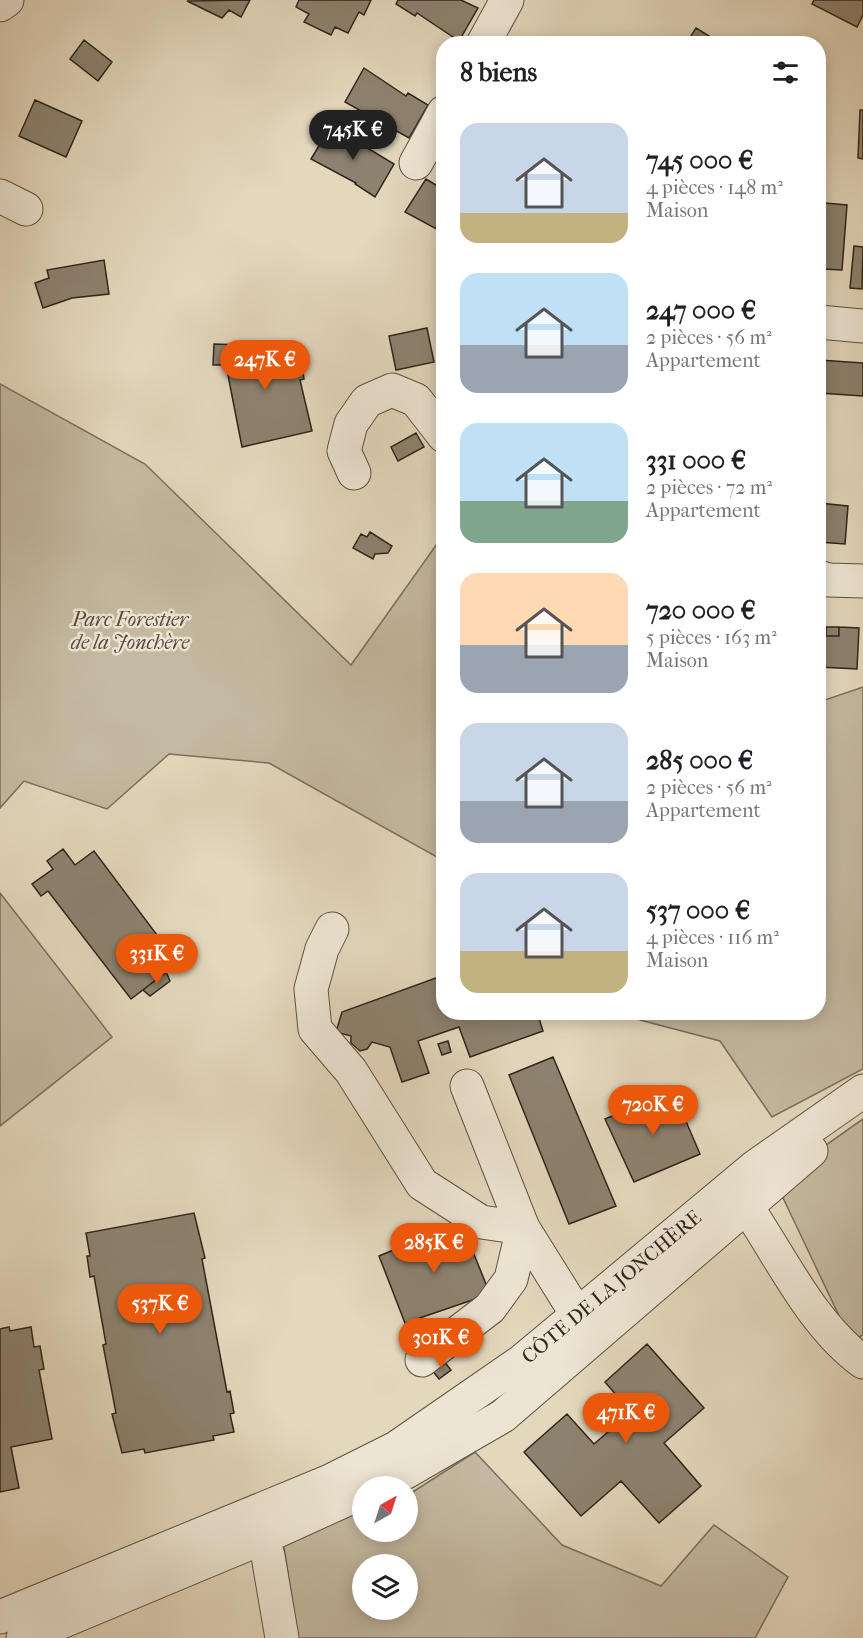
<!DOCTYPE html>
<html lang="fr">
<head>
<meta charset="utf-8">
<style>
	:root { --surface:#fff; --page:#f2f2f2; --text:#202124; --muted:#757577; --accent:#ea580c }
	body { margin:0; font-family:"IM FELL French Canon",serif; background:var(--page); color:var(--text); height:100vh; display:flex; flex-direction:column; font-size:22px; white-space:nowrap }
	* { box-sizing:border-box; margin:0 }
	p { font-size:20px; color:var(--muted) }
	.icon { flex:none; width:33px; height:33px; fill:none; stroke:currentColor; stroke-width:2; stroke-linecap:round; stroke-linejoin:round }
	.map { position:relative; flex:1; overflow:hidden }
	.side { position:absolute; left:436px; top:36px; width:390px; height:984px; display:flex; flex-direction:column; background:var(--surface); border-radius:24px; box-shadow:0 3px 15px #0003 }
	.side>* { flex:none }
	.needle { width:39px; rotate:39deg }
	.buttons { position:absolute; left:352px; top:1476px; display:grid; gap:12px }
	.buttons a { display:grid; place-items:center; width:66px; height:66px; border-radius:50%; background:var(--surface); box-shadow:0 3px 15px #0003; font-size:30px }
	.price { position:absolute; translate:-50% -51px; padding:0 14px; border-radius:21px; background:var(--accent); color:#fff; font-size:20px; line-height:39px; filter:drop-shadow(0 2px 3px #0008) }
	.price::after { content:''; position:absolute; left:50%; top:36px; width:18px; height:14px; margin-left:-9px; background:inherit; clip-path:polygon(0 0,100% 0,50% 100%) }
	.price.on { background:#222; color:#fff }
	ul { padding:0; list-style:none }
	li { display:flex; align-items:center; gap:18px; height:150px; padding:0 24px }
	li span { display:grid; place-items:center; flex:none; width:168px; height:120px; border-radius:18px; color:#555 }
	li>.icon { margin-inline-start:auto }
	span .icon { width:72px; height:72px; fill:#fffc; stroke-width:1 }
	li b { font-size:26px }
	h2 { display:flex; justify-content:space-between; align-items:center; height:72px; padding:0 24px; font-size:26px }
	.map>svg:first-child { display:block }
	.green { fill:#c4b9a1; stroke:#7a6f5e; stroke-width:1.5; fill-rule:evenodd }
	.building { fill:#8d826f; stroke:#2f251c; stroke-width:1.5 }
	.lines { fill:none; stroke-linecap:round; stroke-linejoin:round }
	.minor-casing { stroke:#5c5244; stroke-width:35 }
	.minor { stroke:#ede5d3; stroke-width:33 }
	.labels { text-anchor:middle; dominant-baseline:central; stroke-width:5; stroke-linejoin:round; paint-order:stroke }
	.park-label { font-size:20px; font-style:italic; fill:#544a3d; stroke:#ede5d3 }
	.street-label { font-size:20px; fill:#2f251c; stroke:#ede5d3 }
</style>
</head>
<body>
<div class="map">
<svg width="863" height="1638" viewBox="0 0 863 1638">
	<rect width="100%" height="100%" fill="#e3d7bc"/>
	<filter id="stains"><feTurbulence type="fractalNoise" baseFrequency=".00333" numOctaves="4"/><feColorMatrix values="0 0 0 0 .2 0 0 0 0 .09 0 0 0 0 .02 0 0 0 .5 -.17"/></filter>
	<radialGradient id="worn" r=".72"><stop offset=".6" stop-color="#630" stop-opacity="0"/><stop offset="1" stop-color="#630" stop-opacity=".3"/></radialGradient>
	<path class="green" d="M0,384l145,80 206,201 93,-131v327l-175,-98 -100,-9 -62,55 -83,-28 -24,27z
		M863,687v382l-91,48 -52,-76 -80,-21 -8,-7 187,-1v-310z
		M0,893l112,144 -112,89z
		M863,1119v216l-12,6 -76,-160z
		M475,1452l87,93 99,41 53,-61 74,52 -33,61h-457l-16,-104 81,-24v22h45v-37zM363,1564h45v46h-45z"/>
	<path class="building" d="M250,0l-9,17 -12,-7 -7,8 -35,-17z
		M299,0h72l-7,15 -5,-3 -11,21 -13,-6 -4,8 -27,-13 5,-8 -13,-7z
		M398,0h63l17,8 -19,33 -42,-28 -2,3 -19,-12z
		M814,0h49v15l-6,12 -45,-23z
		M696,28l21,13 -2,3 -28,-2z
		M84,40l28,22 -14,19 -28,-22z
		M364,68l42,28 2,-3 20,12 -19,33 -64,-36z
		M35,100l47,21 -16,36 -47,-21z
		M860,110h3v49l-5,-1z
		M331,126l63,38 -19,33 -20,-13 1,-1 -45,-24z
		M426,179l18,11v43l-39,-21z
		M825,203l22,2 -5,65 -19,-1 1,-9 -5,-1v-27h3z
		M854,246l9,1 -1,42 -12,-1z
		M104,260l5,34 -37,4 -29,10 -8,-25 14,-5 -2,-8z
		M427,328l7,34 -38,8 -7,-34z
		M214,344l85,3 5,32 -4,1 12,51 -70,16 -16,-82h-13z
		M819,360l44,3v33l-44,-3z
		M416,433l8,14 -26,14 -7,-14z
		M819,503l29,3 -3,38 -26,-2z
		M370,532l22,14 -4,7 -13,1 -2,5 -20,-11 8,-14 6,3z
		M826,627h13v9h-13z
		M839,627l20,1 -2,41 -38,-2v-35l7,1v3h13z
		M63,849l12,16 19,-14 84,112 -47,36 -83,-108 -7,5 -9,-12 21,-15 -6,-8z
		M166,972l4,9 -20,15 -7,-6z
		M444,975v37h93l6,19 -73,26 -11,-30 -41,14 11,32 -27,9 -12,-35 -18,-5 -5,7 -7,2 -9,-8v-7l-15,-4 6,-20z
		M448,1041l3,11 -9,3 -4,-11z
		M553,1057l63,149 -47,18 -60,-149z
		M673,1091l27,63 -66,28 -29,-63z
		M194,1213l11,45 -3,1 25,133 3,-1 4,22 -4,1 4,18 -21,4 1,4 -69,13 -1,-4 -22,4 -10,-39 4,-1 -13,-68 3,-1 -12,-68 -4,1 -3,-21h3l-4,-23z
		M461,1222l29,72 -85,29 -26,-67z
		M9,1327l1,4 21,-4 3,20 6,-1 4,23 -5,1 13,69 -41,8 8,41 -19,4v-163z
		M647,1344l57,64 -40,35 37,43 -42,37 -38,-42 -40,35 -57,-64 43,-38 27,30 37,-32 -26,-30z
		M443,1360l8,10 -12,9 -8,-10z"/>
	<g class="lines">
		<defs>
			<g id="minor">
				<path d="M0,5l7,-5"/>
				<path d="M483,44l24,-44"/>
				<path d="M416,163l28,-51"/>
				<path d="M0,196l26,13"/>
				<path d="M819,322l44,4"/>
				<path d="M354,473l-10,-22 7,-27 16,-23 25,-11 24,10 28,36"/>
				<path d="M819,577l10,3 34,1"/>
				<path d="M332,929l-10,20 -11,40 4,40 36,42 71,113 59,38 42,6 -12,51 -21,29 -68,52"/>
				<path d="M467,1086l56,142 65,104"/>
				<path d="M734,1188c41,56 73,133 129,174"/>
				<path d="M375,1486l31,-14 97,-56 308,-265"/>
				<path d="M255,1517l13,39 14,82"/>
				<path id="s1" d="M0,1617l330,-136 66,-33 126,-87 234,-195 107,-75"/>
				<path d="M23,1638l239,-100 101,-46"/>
			</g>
		</defs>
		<use href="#minor" class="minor-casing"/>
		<use href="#minor" class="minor"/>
	</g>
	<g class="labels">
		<g class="park-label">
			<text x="130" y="619">Parc Forestier<tspan x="130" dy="23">de la Jonchère</tspan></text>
		</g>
		<g class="street-label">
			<text stroke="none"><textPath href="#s1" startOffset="700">CÔTE DE LA JONCHÈRE</textPath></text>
		</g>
	</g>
	<rect width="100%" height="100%" filter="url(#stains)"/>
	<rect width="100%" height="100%" fill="url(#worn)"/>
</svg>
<div class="buttons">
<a><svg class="needle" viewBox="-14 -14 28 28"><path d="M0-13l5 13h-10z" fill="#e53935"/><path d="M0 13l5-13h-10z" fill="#757577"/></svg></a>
<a><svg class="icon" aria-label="layers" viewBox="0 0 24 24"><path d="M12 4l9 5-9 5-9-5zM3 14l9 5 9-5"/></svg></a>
</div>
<b class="price on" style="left:353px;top:161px">745K €</b>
<b class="price" style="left:265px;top:391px">247K €</b>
<b class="price" style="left:157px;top:985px">331K €</b>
<b class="price" style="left:653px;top:1136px">720K €</b>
<b class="price" style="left:434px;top:1274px">285K €</b>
<b class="price" style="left:160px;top:1335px">537K €</b>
<b class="price" style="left:441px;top:1369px">301K €</b>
<b class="price" style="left:626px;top:1444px">471K €</b>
<section class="side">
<h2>8 biens<svg class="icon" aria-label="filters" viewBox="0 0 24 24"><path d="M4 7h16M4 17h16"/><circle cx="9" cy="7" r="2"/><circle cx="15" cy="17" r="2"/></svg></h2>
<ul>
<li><span style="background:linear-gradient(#c9d6e8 75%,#c2b280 0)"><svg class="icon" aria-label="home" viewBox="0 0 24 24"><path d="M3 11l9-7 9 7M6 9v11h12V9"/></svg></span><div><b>745 000 €</b><p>4 pièces · 148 m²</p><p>Maison</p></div></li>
<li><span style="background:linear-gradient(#bfe0f5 60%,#9aa5b1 0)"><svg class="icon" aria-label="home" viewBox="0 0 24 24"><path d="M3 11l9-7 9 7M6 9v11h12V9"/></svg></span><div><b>247 000 €</b><p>2 pièces · 56 m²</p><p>Appartement</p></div></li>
<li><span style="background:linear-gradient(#bfe0f5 65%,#7fa58c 0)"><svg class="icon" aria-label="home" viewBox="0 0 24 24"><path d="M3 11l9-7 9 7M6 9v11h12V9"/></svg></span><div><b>331 000 €</b><p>2 pièces · 72 m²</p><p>Appartement</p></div></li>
<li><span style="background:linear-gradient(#ffd9b3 60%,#9aa5b1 0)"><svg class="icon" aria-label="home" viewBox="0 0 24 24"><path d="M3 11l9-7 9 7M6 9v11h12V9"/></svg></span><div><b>720 000 €</b><p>5 pièces · 163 m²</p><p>Maison</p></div></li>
<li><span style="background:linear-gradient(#c9d6e8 65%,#9aa5b1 0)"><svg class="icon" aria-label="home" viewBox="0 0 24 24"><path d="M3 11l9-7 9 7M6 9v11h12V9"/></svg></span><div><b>285 000 €</b><p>2 pièces · 56 m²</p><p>Appartement</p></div></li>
<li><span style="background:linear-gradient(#c9d6e8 65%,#c2b280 0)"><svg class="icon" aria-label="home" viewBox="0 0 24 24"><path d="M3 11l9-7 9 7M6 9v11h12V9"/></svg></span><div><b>537 000 €</b><p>4 pièces · 116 m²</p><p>Maison</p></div></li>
</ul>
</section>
</div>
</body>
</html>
